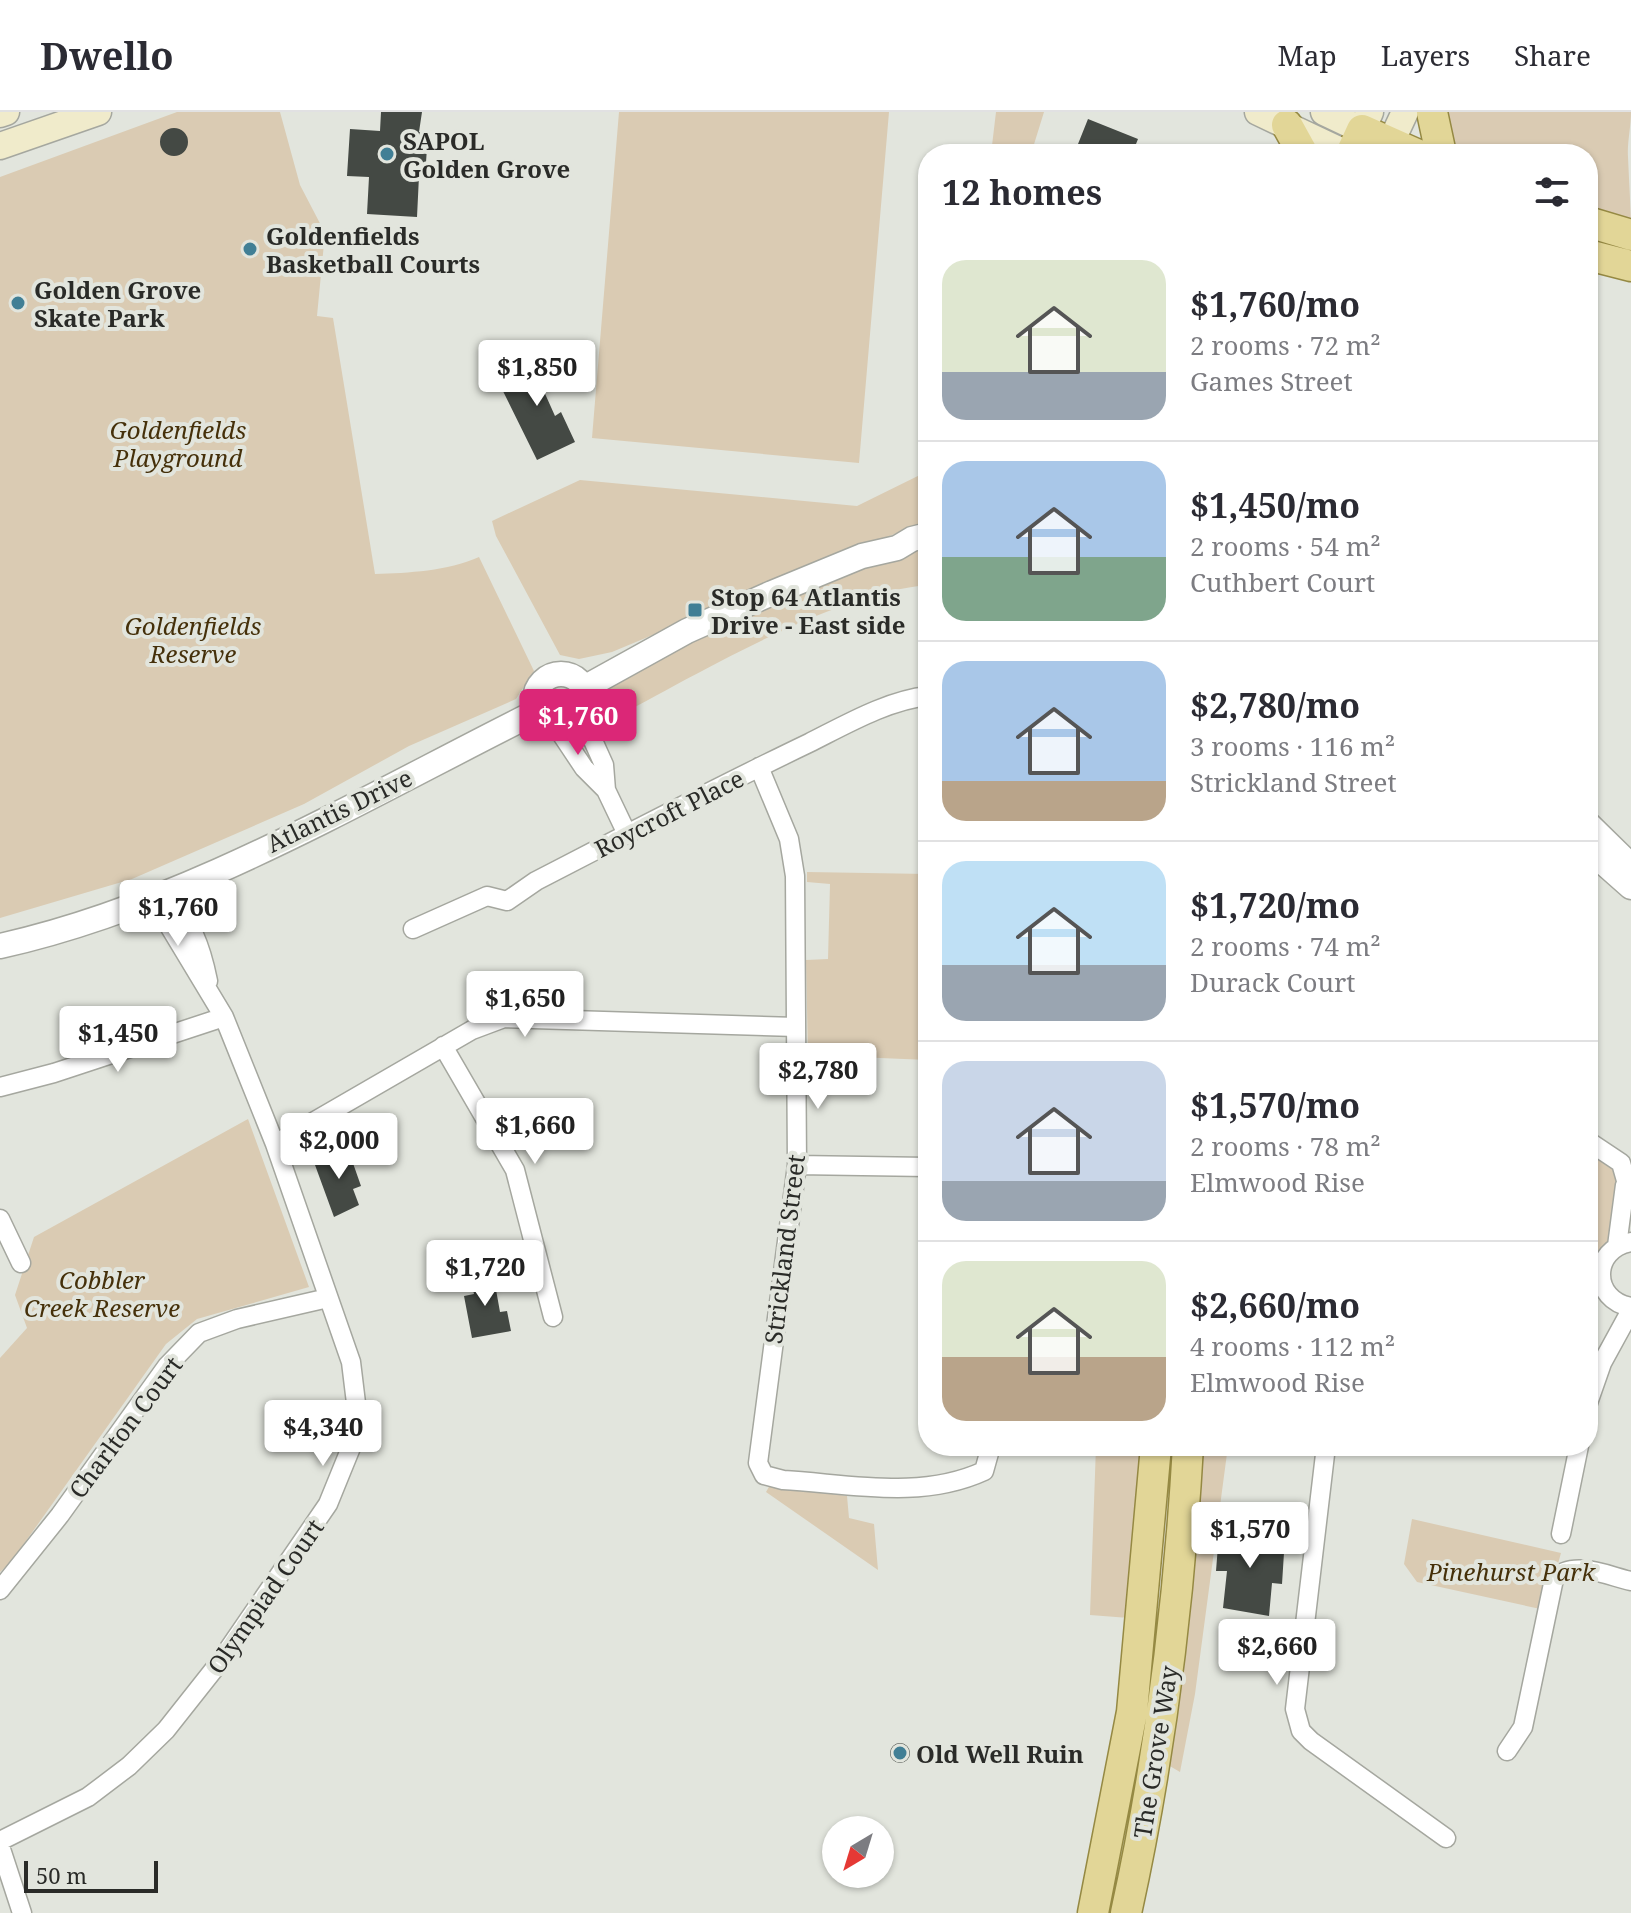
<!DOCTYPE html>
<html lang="en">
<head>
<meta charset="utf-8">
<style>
	:root { --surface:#fff; --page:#f7f7f7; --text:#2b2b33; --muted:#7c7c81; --line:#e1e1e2; --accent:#db2777 }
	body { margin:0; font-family:"Noto Serif",serif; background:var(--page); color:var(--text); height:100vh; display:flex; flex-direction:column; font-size:30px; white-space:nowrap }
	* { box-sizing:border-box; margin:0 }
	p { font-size:26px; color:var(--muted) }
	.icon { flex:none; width:44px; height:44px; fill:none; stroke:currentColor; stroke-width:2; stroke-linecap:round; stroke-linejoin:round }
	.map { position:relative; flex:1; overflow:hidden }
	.panel { position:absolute; left:918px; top:32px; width:680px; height:1312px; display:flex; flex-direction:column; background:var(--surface); border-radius:32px; box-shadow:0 2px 6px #0004 }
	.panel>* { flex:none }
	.needle { width:52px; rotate:218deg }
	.controls { position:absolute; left:822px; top:1704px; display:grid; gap:16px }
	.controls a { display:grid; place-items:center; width:72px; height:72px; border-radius:50%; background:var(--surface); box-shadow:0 2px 6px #0004; font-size:40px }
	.scale { position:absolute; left:24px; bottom:20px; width:134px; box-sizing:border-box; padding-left:8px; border:4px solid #2a2b28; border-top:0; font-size:22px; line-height:28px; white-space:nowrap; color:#2a2b28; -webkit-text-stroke:6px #e2e5dd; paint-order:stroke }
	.price { position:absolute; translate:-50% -68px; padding:0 18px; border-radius:8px; background:#fff; color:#222; font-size:26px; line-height:52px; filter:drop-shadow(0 2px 4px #0008) }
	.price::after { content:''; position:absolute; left:50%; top:48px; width:24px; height:18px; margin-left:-12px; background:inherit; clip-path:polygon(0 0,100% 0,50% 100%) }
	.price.current { background:var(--accent); color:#fff }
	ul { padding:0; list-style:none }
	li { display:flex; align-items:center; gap:24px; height:200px; padding:0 24px }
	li+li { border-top:2px solid var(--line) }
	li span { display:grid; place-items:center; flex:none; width:224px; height:160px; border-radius:24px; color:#555 }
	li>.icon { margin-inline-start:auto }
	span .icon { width:96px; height:96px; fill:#fffc; stroke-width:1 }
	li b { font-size:34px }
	h2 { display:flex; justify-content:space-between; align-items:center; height:96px; padding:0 24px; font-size:34px }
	header { display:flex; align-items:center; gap:48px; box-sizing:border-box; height:112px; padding:0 40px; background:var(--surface); border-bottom:2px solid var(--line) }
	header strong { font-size:38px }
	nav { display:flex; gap:44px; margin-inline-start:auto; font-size:28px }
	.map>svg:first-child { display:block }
	.green { fill:#dacbb3 }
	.building { fill:#444944 }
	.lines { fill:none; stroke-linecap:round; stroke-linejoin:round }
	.minor-casing { stroke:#a5a79f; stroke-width:21 }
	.tertiary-casing { stroke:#a5a79f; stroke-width:27 }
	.secondary-casing { stroke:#a5a79f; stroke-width:29 }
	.primary-casing { stroke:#958943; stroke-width:33 }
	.minor { stroke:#fff; stroke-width:18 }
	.tertiary { stroke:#fff; stroke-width:24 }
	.secondary { stroke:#f0ebcb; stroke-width:26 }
	.primary { stroke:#e2d697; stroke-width:30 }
	.poi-dot { fill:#417f95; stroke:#e2e5dd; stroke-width:3 }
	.labels { text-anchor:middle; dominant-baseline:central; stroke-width:8; stroke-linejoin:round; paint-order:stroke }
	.poi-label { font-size:24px; font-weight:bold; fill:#2a2b28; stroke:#e2e5dd; text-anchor:start }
	.park-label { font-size:24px; font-style:italic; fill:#45300a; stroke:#e2e5dd }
	.street-label { font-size:24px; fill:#2a2b28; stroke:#e2e5dd }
</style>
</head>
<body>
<header>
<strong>Dwello</strong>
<nav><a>Map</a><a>Layers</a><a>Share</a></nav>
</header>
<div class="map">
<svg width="1631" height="1801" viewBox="0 0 1631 1801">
	<rect width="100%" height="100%" fill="#e2e5dd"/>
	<path class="green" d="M177,0h103l20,73 25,48 -8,83 16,2 42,256c34,-1 72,-3 104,-17l55,114 -18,28 -107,47 -105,58 -172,75 -132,39v-741z
		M619,0h270l-30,351 -267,-25z
		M996,0h48l-13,42h-40z
		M1433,0h198c0,15 -4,31 -3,45 1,26 3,51 3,78l-43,-13v-68h-147z
		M928,359v49l-316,132 -33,7 -19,-4 -64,-119 -4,-15 88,-41 277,26z
		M928,430v43c-100,9 -238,94 -329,141l-3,-18 -12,-20 103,-57z
		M807,760l121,2v186l-120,-5 -2,-95 22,-1 2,-75 -23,-2z
		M248,1007l61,168 -112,32 -31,25 -155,218 -11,10v-214l27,-30 -12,-33 19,-58z
		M1588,1037c11,6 27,19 30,32 6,28 -12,79 -18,108l-12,-5z
		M1096,1334h57l-11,173 -52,-4z
		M1188,1334h40l-33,248 -15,78 -24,-14z
		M770,1373l77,11 2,22 25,6 4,46 -112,-78z
		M1412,1407l149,34 -16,57 -128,-28 -13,-18z"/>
	<path class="building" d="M381,0h41l-3,20 9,1 -3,44 -6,-1 -2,41 -50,-3 2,-37 -22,-1 3,-47 30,2z
		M1088,7l50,20 -6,15h-58z
		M160 30a14 14 0 1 1 28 0a14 14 0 1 1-28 0Z
		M568,249l5,14 -31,12 13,29 6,-4 14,30 -38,18 -41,-83 35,-12 5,10z
		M348,1037l13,37 -8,3 6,16 -25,12 -19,-52 3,-1 -2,-7z
		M493,1161l7,39 7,-1 4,20 -39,7 -8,-42 10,-2 -4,-17z
		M1219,1421l66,4 -3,47 -10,-1 -3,33 -46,-8 4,-37h-11z
		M890 1641a10 10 0 1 1 20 0a10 10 0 1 1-20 0Z"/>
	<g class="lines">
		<defs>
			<path id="minor" d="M582,604l22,49 2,25
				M556,614l28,42 22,22 21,44
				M759,655l30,72 6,37 2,289 -39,298 6,12 19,5c68,4 138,20 201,-9l7,-25
				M166,781c25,27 35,53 42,88
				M413,817l74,-33 20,5 29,-20c91,-47 181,-94 273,-138 36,-18 79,-43 119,-47
				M443,934l72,124 38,147
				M0,975l54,-14 170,-56
				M1588,1029l33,22 10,35
				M275,1032l197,-114 32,-12 292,9
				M797,1053l131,2
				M0,1107l21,44
				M1631,1130c-40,7 -40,58 0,65
				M1617,1134l8,-61
				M1588,1291l14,-40 29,-53
				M1326,1334l-31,263 6,22 10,10 135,97
				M1561,1422l18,-88
				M0,1478l60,-75 107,-149 32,-33 38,-14 91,-21
				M1507,1639l16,-24 31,-148c19,-20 54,-3 77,2
				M0,1729l88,-44 41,-31 37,-36 53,-67 109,-159 24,-59 4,-42 -5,-41 -76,-218 -51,-127 -56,-93 -2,-31
				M0,1734l22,67"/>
			<path id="tertiary" d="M535 588a26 26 0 1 1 52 0a26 26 0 1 1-52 0Z
				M584,576l103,-57 85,-38 90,-37 35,-8 15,-9 16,-4
				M1588,712l43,42
				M1588,737l43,38
				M0,834c186,-41 369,-151 538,-235"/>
			<path id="secondary" d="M1258,0l89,42
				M1324,0l38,18 8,-18
				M0,2l6,-2
				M1391,30l14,-30
				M0,34l98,-34"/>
			<path id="primary" d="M1432,0l9,42
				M1287,13l16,29
				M1351,42l11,-24 54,24
				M1588,110l43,13
				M1588,143l43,11
				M1093,1801l39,-201 24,-266
				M1126,1801c34,-154 53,-309 62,-467"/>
		</defs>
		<use href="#minor" class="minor-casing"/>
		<use href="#tertiary" class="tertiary-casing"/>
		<use href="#secondary" class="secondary-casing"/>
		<use href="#primary" class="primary-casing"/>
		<use href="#minor" class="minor"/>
		<use href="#tertiary" class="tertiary"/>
		<use href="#secondary" class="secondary"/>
		<use href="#primary" class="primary"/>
	</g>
	<g class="poi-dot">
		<circle cx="387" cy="42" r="8"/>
		<circle cx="250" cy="137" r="8"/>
		<circle cx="18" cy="191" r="8"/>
		<rect x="687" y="490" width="16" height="16" rx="4"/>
		<circle cx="900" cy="1641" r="8"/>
	</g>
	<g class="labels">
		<g class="poi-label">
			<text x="403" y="28">SAPOL<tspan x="403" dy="28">Golden Grove</tspan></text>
			<text x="266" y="123">Goldenfields<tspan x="266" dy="28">Basketball Courts</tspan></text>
			<text x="34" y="177">Golden Grove<tspan x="34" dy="28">Skate Park</tspan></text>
			<text x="711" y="484">Stop 64 Atlantis<tspan x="711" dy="28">Drive - East side</tspan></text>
			<text x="916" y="1641">Old Well Ruin</text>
		</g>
		<g class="park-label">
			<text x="178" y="317">Goldenfields<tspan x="178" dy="28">Playground</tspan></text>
			<text x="193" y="513">Goldenfields<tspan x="193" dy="28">Reserve</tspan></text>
			<text x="102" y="1167">Cobbler<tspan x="102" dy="28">Creek Reserve</tspan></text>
			<text x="1511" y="1459">Pinehurst Park</text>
		</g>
		<g class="street-label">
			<text transform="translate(339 698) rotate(-26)">Atlantis Drive</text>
			<text transform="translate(669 701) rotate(-27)">Roycroft Place</text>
			<text transform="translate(784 1137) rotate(-83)">Strickland Street</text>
			<text transform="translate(125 1315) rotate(-53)">Charlton Court</text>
			<text transform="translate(265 1484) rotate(-55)">Olympiad Court</text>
			<text transform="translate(1155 1640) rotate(-81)">The Grove Way</text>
		</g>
	</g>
</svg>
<div class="controls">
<a><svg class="needle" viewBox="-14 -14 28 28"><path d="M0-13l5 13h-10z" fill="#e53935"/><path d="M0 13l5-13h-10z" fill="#7c7c81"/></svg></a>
</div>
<div class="scale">50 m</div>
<b class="price" style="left:537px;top:296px">$1,850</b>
<b class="price current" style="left:578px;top:645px">$1,760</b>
<b class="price" style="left:178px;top:836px">$1,760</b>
<b class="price" style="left:525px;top:927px">$1,650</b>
<b class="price" style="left:118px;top:962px">$1,450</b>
<b class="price" style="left:818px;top:999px">$2,780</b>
<b class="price" style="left:535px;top:1054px">$1,660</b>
<b class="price" style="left:339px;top:1069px">$2,000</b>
<b class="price" style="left:485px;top:1196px">$1,720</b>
<b class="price" style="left:323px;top:1356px">$4,340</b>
<b class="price" style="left:1250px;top:1458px">$1,570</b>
<b class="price" style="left:1277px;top:1575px">$2,660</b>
<section class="panel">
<h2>12 homes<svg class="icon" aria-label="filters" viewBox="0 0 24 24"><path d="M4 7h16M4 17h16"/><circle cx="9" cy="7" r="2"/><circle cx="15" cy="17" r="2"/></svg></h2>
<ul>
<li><span style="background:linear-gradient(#dfe7d0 70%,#9aa5b1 0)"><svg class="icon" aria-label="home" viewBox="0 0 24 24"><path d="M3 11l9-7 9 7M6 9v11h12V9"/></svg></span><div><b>$1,760/mo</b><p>2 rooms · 72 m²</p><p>Games Street</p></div></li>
<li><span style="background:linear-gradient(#a9c7e8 60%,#7fa58c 0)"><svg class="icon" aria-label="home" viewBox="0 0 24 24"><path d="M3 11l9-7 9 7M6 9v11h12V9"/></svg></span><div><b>$1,450/mo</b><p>2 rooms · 54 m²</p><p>Cuthbert Court</p></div></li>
<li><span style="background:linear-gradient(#a9c7e8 75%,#b9a48a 0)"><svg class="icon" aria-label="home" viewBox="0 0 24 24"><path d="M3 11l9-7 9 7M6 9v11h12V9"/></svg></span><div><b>$2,780/mo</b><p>3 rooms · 116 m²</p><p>Strickland Street</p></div></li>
<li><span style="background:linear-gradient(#bfe0f5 65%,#9aa5b1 0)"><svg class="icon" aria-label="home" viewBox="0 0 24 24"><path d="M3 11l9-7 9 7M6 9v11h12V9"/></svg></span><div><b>$1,720/mo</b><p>2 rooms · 74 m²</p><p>Durack Court</p></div></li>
<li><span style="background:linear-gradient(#c9d6e8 75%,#9aa5b1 0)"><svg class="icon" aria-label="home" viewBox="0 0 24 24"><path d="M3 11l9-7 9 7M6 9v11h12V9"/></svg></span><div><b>$1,570/mo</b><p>2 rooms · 78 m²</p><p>Elmwood Rise</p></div></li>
<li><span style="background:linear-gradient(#dfe7d0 60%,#b9a48a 0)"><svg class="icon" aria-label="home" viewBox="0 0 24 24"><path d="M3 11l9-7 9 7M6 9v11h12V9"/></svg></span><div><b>$2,660/mo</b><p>4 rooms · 112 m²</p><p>Elmwood Rise</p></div></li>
</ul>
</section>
</div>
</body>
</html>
